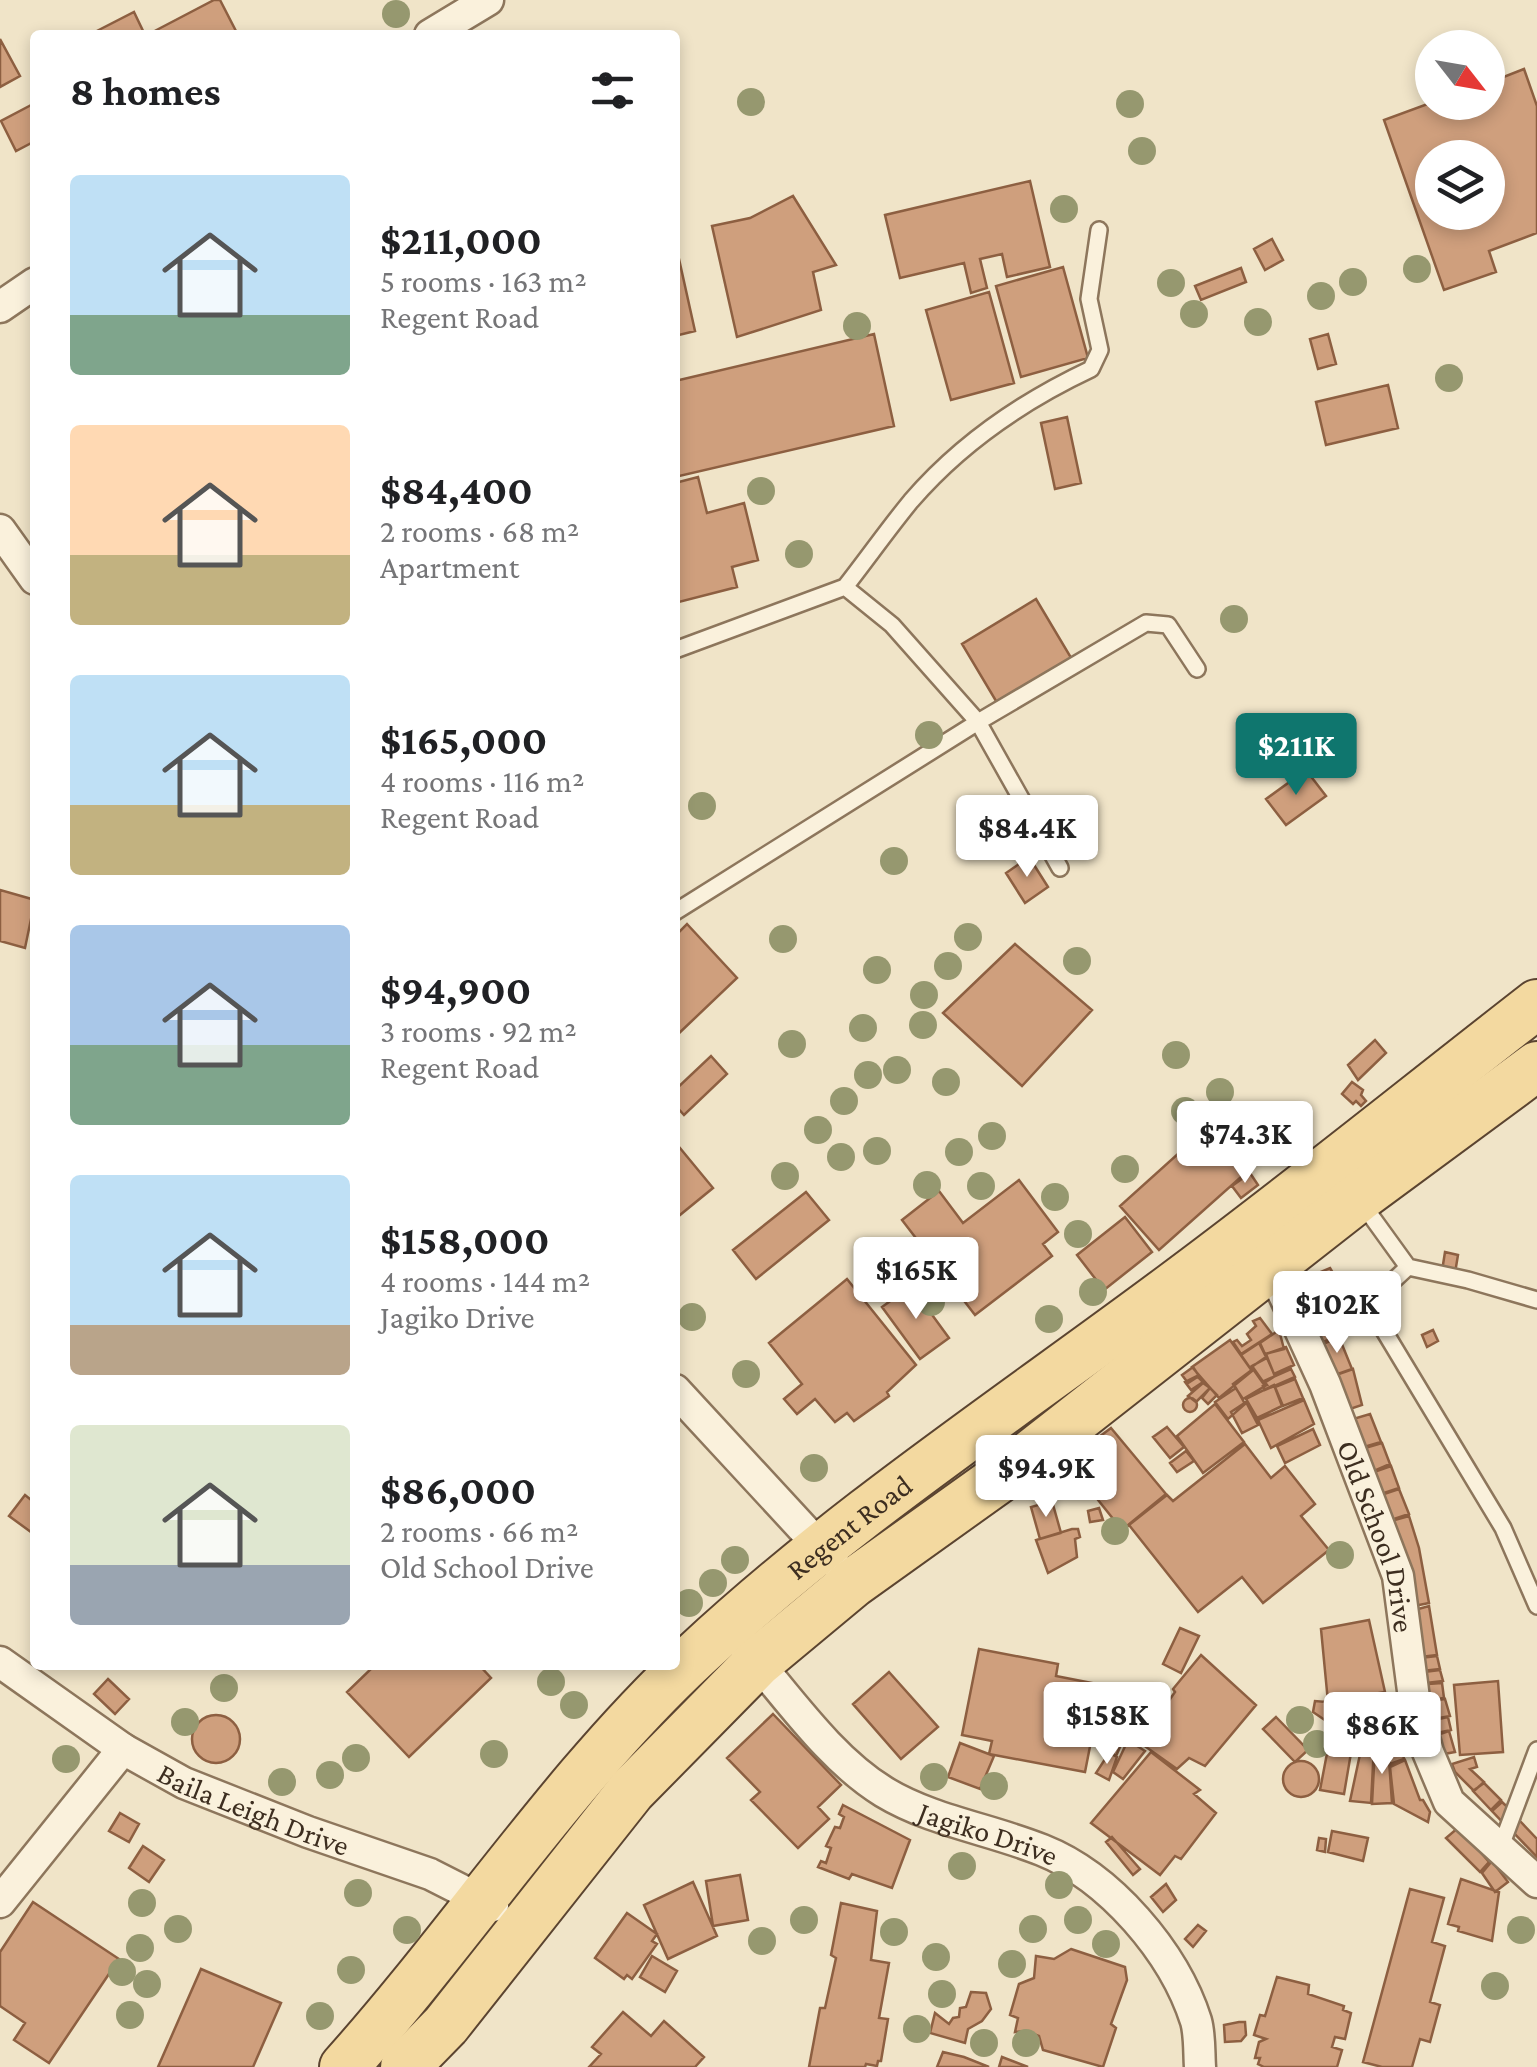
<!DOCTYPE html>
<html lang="en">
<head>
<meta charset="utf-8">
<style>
	:root { --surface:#fff; --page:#f6f6f6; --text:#202124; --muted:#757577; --accent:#0f766e }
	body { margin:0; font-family:"Crimson Pro",serif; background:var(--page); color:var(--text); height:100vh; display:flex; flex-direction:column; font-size:38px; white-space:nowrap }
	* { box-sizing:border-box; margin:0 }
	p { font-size:32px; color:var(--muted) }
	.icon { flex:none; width:55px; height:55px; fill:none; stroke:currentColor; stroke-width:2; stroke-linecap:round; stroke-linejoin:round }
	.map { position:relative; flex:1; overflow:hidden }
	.side { position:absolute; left:30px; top:30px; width:650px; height:1640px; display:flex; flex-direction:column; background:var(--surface); border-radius:10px; box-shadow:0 5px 15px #0003 }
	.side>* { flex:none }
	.needle { width:65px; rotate:121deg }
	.fabs { position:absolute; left:1415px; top:30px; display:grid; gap:20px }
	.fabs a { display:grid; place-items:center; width:90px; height:90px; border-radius:50%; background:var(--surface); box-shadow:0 5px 15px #0003; font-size:50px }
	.price { position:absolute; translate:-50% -85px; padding:0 22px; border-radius:10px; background:#fff; color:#222; font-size:32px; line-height:65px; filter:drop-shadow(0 2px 5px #0008) }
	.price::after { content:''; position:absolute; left:50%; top:60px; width:30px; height:22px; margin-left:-15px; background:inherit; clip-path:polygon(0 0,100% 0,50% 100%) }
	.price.active { background:var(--accent); color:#fff }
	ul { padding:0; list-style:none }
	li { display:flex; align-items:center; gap:30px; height:250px; padding:0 40px }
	li span { display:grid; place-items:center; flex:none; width:280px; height:200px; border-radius:10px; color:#555 }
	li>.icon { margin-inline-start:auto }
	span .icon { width:120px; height:120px; fill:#fffc; stroke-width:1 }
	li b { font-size:42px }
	h2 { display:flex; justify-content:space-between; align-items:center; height:120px; padding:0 40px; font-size:42px }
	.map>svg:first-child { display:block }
	.building { fill:#cf9f7d; stroke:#8d5f41; stroke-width:2.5; fill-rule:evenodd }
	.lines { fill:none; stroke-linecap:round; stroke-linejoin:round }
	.lane-casing { stroke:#8d765c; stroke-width:20 }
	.street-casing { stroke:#8d765c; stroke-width:35 }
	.primary-casing { stroke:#5b4430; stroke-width:52 }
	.lane { stroke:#faf1dc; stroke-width:15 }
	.street { stroke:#faf1dc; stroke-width:30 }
	.primary { stroke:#f3d9a0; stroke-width:48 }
	.tree { fill:#96986f }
	.labels { text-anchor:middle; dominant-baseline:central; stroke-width:9; stroke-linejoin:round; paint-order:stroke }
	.street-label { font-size:30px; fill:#3d2e20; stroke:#f7eed8 }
</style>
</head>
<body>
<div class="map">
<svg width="1537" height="2067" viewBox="0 0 1537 2067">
	<rect width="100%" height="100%" fill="#f0e4c8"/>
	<path class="building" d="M214,0h6l18,35h-91z
		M134,12l11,23h-56z
		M0,39l20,37 -20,11z
		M1524,69l13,37v127l-48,18 7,21 -52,18 -60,-170 49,-18h55v-19zM1432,158h56v54h-56z
		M35,103v38l-19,10 -15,-30z
		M1030,181l20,86 -43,10 -5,-23 -22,5 7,29 -16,5 -7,-30 -64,15 -15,-63z
		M793,196l43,69 -23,7 8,38 -84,27 -25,-111 38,-8z
		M1272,239l11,21 -18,10 -11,-21z
		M679,259l16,72 -20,5v-76z
		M1063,267l25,91 -67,19 -25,-91z
		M1241,268l5,14 -45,18 -6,-14z
		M989,292l25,91 -63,17 -25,-90z
		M874,334l20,92 -219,51v-96z
		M1328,334l8,30 -18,5 -8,-30z
		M1388,385l10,43 -72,17 -10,-43z
		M1067,417l14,66 -26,6 -14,-66z
		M698,477l9,36 37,-10 14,57 -26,7 5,20 -62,16v-82l3,-1 -3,-37z
		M1036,599l37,62 -74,45 -37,-62z
		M1306,770l20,26 -40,29 -20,-26z
		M1029,857l19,30 -23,16 -19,-30z
		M0,890l35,10 -10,48 -25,-7z
		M687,924l50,54 -62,59v-101z
		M1015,944l77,66 -70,76 -79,-73z
		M1375,1040l11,13 -28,27 -10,-15z
		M711,1056l16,18 -43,41 -9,-10v-15z
		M1352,1082l11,8 -2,5 5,6 -5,5 -5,-5 -3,3 -11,-10z
		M1220,1116l39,45 -100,89 -39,-44z
		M675,1142l38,46 -38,31z
		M1250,1173l8,12 -17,13 -9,-12z
		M1019,1180l39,52 -15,12 9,12 -77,59 -73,-95 37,-29 24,32z
		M806,1192l23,28 -73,59 -23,-29z
		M1125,1217l27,35 -48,38 -27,-35z
		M1445,1252l13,3 -3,18 -13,-2z
		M1330,1268l6,10 -15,8 -5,-12z
		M847,1279l69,86 -29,27 2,4 -35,25 -7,-8 -12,9 -20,-23 -18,15 -13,-15 18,-15 -33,-41z
		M1318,1284l11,31 -15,5 -11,-28z
		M911,1286l38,52 -29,21 -38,-52z
		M1331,1315l8,21 -19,7 -7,-22z
		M1260,1318l12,16 -31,20 -8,-12 4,-2 5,6 9,-6 -4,-6 9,-8 -3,-5z
		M1279,1330l5,19 -19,5 -5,-11z
		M1433,1330l5,11 -11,6 -5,-12z
		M1339,1337l13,32 -17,6 -12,-31z
		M1230,1340l22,31 -33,27 -27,-31z
		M1259,1343l7,14 -16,11 -9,-13z
		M1286,1347l8,18 -20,9 -8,-20z
		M1267,1358l8,18 -11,7 -12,-17z
		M1193,1367l6,9 -11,7 -6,-8z
		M1253,1369l12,17 -22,13 -10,-15z
		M1291,1369l4,8 -30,13 -2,-4 4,-1 -3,-4z
		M1353,1369l9,36 -12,4 -14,-34z
		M1197,1376l6,6 -12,8 -6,-8z
		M1295,1379l8,19 -20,8 -8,-19z
		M1203,1383l7,5 -14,14 -8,-6z
		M1274,1385l8,21 -25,12 -11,-19z
		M1210,1388l7,7 -9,9 -6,-6z
		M1236,1388l9,16 -17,15 -13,-17z
		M1183 1405a7 7 0 1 1 14 0a7 7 0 1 1-14 0Z
		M1304,1400l10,24 -43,24 -13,-28z
		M1246,1402l12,23 -16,8 -11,-21z
		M1215,1404l29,38 -41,31 -26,-37z
		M1370,1414l11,28 -17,5 -11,-28z
		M1167,1427l17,20 -14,11 -17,-21z
		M1111,1428l55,66 -44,36 -55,-69z
		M1313,1429l7,16 -35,18 -8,-17z
		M1382,1443l8,21 -16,7 -9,-23z
		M1245,1444l26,34 14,-12 30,38 -14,12 28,34 -66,53 -21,-26 -44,35 -69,-87 38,-30 6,6z
		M1186,1451l8,10 -17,11 -7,-9z
		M1391,1466l8,22 -18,6 -7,-22z
		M1061,1469l12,2 -2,12 -11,-2z
		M1399,1489l10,25 -18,6 -10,-25z
		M25,1495l10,8v32l-26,-19z
		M1052,1501l9,32 -21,6 -9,-32z
		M1099,1508l4,12 -13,2 -2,-11z
		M1409,1516l10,32 10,55 -20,4 -18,-86z
		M1072,1529h6l2,8 -5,2 2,18 -29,16 -12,-33z
		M1429,1606l8,49 -17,2 -9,-46z
		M1369,1620l16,72 -57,10 -7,-73z
		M1180,1628l19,8 -18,37 -18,-9z
		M979,1649l79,15 -2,12 46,9 -17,87 -96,-18 3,-13 -30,-6z
		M1201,1655l55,50 -51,61 -16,-8 -12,11 -31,-22 9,-13 -6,-5 26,-37 -2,-3z
		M1437,1656l3,13 -18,2 -2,-13z
		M375,1665h104l12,13 -82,79 -62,-65z
		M1440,1670l3,11 -17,2 -2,-11z
		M889,1672l49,55 -37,32 -48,-55z
		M108,1679l21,20 -14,15 -21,-20z
		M1498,1681l5,71 -43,3 -6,-70z
		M1442,1683l2,15 -14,2 -2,-16z
		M1122,1693l19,6 -25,57 -10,-7z
		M1378,1696l-2,36 -41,-5 -22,-15 2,-11 24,2z
		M1445,1699l5,17 -16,3 -4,-18z
		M773,1714l68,71 -23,22 11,12 -31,29 -47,-48 9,-8 -33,-34z
		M192 1739a24 24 0 1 1 48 0a24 24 0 1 1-48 0Z
		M1276,1717l32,33 -13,12 -32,-33z
		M1448,1717l3,13 -14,3 -3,-13z
		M1449,1731l6,21 -11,2 -7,-19z
		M1398,1733l6,26 -14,5 -5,-28z
		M1128,1740l17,11 -22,28 -10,-7z
		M960,1743l34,13 -14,33 -32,-12z
		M1329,1743l23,4 -8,47 -24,-4z
		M1362,1745l12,1 -3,57 -21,-2z
		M1388,1746l4,57 -20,1 3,-57z
		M1151,1752l49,38 -6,4 22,19 -35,46 -6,-3 -15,19 -69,-52z
		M1109,1753l8,4 -8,23 -13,-7z
		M1474,1757l3,10 -7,2 14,13 -10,9 -19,-19 -3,-8z
		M1405,1760l15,40h3l7,12 -2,10 -34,-18 -4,-37z
		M1283 1779a18 18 0 1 1 36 0a18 18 0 1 1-36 0Z
		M1484,1783l17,17 -10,10 -18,-19z
		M1502,1802l18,17 -11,10 -17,-18z
		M843,1805l67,35 -18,48 -40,-14 -3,5 -31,-12 3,-6 5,2 5,-15 -5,-2 9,-19 5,1 4,-11 -5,-3z
		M120,1813l19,11 -10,18 -20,-11z
		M1520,1821l17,18v18l-26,-27z
		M1459,1827l30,35 -9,10 -34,-34z
		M1332,1831l36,7 -5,23 -35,-9z
		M1112,1837l28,32 -7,6 -27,-33z
		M1319,1838l7,1 -1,13 -8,-2z
		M143,1846l21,14 -15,22 -20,-14z
		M1492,1861l16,21 -13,10 -13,-19z
		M740,1875l8,45 -35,6 -7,-45z
		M1461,1879l38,13 -7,49 -34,-10 1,-4 -11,-3z
		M693,1882l24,54 -49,23 -24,-54z
		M1166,1884l10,16 -13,12 -12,-15z
		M1410,1889l34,9 -12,44 13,4 -15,56 10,3 -10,37 -10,-3 -8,28h-30l-19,-5z
		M33,1902l86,57 -70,104 -35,-23 11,-17 -25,-17v-54z
		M841,1903l36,8 -6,49 18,3 -10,55 9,1 -7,42h-3l-1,5 -11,-2 -1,3h-56l11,-59h5l11,-50 -5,-3z
		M627,1913l30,21 -5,7 5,3 -25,35 -5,-4 -3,4 -29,-21z
		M1198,1925l8,6 -13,16 -8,-8z
		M1071,1949l54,18 2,13 -16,44 5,4 -13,39 -60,-17 -4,-14 -14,-5 -10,1 3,-14 -8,-3 9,-31 15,-6 2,-22 18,3z
		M652,1956l25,15 -12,21 -25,-15z
		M201,1969l80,34 -28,64h-95z
		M1277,1977l32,8 -1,9 36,12 -1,4 8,3 -6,26 -10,-2 -3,10 10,3 -5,17h-73l-6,-3 2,-6h-5l4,-16 7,-3 -12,-4 6,-20 5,1z
		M971,1992l15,1 5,16 -9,12 -14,8 -3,14 -35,-10 5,-20 14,11 4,-6 6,-1 1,-9 6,-1z
		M623,2012l28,24 13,-15 40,36 -9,10h-106l12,-13 -9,-7z
		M1239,2022h6l1,13 -5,6 -16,1 -1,-17z
		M943,2052l21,5 25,10h-52z
		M1002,2057l26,10h-29z"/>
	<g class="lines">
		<defs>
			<path id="lane" d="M845,587c22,-28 43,-58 66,-86 50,-58 112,-100 180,-132l9,-19 -11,-51 10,-69
				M675,650l170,-63 47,38 86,97 82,146
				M675,912l303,-190 168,-99 22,2 29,44
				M1361,1202l47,65 -30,28 -1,24 126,209 34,78
				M1408,1267l60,13 69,20
				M1501,1846l36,-96"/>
			<g id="street">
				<path d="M430,35l58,-35"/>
				<path d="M0,307l35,-24"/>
				<path d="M0,530l35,49"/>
				<path id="s1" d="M1264,1251l61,133 73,192 17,130 13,46 21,50 88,80"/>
				<path d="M675,1390l158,171"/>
				<path id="s2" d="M746,1649c42,48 83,109 138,143 48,29 106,37 158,58 68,27 132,102 154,171 4,14 3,32 4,46"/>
				<path id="s3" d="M0,1662l123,87 61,34 124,49 122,42 63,32"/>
				<path d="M0,1902l123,-153"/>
			</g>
			<g id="primary">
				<path id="s4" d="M344,2067c120,-134 219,-288 351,-411 148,-138 317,-249 479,-370 123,-91 242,-188 363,-282"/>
				<path d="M405,2067l41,-42 185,-234 127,-129 95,-79 158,-113 347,-272 179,-132"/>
			</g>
		</defs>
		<use href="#lane" class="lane-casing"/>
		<use href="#street" class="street-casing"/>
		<use href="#primary" class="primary-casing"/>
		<use href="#lane" class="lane"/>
		<use href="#street" class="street"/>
		<use href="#primary" class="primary"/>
	</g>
	<g class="tree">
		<circle cx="396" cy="14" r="14"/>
		<circle cx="751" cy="102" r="14"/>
		<circle cx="1130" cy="104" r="14"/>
		<circle cx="1142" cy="151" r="14"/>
		<circle cx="1064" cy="209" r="14"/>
		<circle cx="1417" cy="269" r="14"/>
		<circle cx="1353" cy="282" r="14"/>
		<circle cx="1171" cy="283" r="14"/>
		<circle cx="1321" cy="296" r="14"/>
		<circle cx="1194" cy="314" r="14"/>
		<circle cx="1258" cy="322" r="14"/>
		<circle cx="857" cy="326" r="14"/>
		<circle cx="1449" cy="378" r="14"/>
		<circle cx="761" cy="491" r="14"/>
		<circle cx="799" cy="554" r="14"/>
		<circle cx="1234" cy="619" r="14"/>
		<circle cx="929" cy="735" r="14"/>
		<circle cx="702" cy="806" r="14"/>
		<circle cx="894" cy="861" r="14"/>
		<circle cx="968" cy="937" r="14"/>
		<circle cx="783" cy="939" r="14"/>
		<circle cx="1077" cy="961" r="14"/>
		<circle cx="948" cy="966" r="14"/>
		<circle cx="877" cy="970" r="14"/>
		<circle cx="924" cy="995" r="14"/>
		<circle cx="923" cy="1025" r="14"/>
		<circle cx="863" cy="1028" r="14"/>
		<circle cx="792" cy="1044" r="14"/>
		<circle cx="1176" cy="1055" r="14"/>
		<circle cx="897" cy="1070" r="14"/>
		<circle cx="868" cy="1075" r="14"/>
		<circle cx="946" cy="1082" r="14"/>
		<circle cx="1220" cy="1092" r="14"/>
		<circle cx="844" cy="1101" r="14"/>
		<circle cx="1185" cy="1111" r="14"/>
		<circle cx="818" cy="1130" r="14"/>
		<circle cx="992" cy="1136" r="14"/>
		<circle cx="877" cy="1151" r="14"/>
		<circle cx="959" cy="1152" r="14"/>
		<circle cx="841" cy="1157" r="14"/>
		<circle cx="1125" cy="1169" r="14"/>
		<circle cx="785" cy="1176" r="14"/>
		<circle cx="927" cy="1185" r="14"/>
		<circle cx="981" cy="1186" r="14"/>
		<circle cx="1055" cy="1197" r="14"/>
		<circle cx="1078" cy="1234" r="14"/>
		<circle cx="901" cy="1284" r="14"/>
		<circle cx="1093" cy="1292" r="14"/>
		<circle cx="931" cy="1302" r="14"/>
		<circle cx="692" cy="1317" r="14"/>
		<circle cx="1049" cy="1319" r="14"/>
		<circle cx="746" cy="1374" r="14"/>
		<circle cx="814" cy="1468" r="14"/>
		<circle cx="1115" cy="1531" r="14"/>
		<circle cx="1340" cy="1555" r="14"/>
		<circle cx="735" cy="1560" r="14"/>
		<circle cx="713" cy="1583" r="14"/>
		<circle cx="689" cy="1603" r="14"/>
		<circle cx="551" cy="1682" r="14"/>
		<circle cx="224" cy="1688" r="14"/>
		<circle cx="574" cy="1705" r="14"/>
		<circle cx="1300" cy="1720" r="14"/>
		<circle cx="185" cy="1722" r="14"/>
		<circle cx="1317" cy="1744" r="14"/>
		<circle cx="494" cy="1754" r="14"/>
		<circle cx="356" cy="1758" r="14"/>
		<circle cx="66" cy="1759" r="14"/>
		<circle cx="330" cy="1775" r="14"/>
		<circle cx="934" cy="1777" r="14"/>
		<circle cx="282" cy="1782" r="14"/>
		<circle cx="994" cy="1786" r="14"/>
		<circle cx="962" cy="1866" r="14"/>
		<circle cx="1059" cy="1885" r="14"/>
		<circle cx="358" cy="1893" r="14"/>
		<circle cx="142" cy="1903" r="14"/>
		<circle cx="804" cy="1920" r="14"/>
		<circle cx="1078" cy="1920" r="14"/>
		<circle cx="178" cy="1929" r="14"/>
		<circle cx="1033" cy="1929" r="14"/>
		<circle cx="407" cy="1930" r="14"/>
		<circle cx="1521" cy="1930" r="14"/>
		<circle cx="894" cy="1932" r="14"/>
		<circle cx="762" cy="1941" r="14"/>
		<circle cx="1106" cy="1944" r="14"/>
		<circle cx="140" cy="1948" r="14"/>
		<circle cx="936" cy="1957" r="14"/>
		<circle cx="1012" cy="1964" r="14"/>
		<circle cx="351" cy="1970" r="14"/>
		<circle cx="122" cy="1972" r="14"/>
		<circle cx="147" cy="1984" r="14"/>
		<circle cx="1495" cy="1986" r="14"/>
		<circle cx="942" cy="1994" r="14"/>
		<circle cx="130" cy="2015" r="14"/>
		<circle cx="320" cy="2016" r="14"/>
		<circle cx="917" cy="2029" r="14"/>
		<circle cx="984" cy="2043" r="14"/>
		<circle cx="1026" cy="2043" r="14"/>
	</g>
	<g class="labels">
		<g class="street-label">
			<text stroke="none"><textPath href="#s4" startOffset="742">Regent Road</textPath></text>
			<text stroke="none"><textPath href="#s1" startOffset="308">Old School Drive</textPath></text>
			<text stroke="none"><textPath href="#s3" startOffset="295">Baila Leigh Drive</textPath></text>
			<text stroke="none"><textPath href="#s2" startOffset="312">Jagiko Drive</textPath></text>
		</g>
	</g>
</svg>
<div class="fabs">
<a><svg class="needle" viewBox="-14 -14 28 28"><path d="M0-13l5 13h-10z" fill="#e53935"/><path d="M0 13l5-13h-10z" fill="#757577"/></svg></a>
<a><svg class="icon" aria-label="layers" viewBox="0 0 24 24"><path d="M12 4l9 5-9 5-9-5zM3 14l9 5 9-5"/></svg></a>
</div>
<b class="price active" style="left:1296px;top:798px">$211K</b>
<b class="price" style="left:1027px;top:880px">$84.4K</b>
<b class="price" style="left:1245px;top:1186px">$74.3K</b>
<b class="price" style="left:916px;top:1322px">$165K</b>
<b class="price" style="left:1337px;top:1356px">$102K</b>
<b class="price" style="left:1046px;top:1520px">$94.9K</b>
<b class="price" style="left:1107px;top:1767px">$158K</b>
<b class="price" style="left:1382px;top:1777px">$86K</b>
<section class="side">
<h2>8 homes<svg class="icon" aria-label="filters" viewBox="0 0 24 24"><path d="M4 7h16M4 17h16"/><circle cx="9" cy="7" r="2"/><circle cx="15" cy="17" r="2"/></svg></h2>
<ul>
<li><span style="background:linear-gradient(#bfe0f5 70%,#7fa58c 0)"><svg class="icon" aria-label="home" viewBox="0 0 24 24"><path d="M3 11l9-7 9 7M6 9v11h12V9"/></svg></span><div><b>$211,000</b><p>5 rooms · 163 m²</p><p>Regent Road</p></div></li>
<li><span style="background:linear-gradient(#ffd9b3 65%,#c2b280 0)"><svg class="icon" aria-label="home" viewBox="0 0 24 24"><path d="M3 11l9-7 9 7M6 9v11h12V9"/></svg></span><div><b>$84,400</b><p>2 rooms · 68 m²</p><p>Apartment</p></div></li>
<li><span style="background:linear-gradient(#bfe0f5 65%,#c2b280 0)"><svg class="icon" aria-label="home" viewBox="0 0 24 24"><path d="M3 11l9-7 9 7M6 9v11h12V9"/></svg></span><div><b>$165,000</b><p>4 rooms · 116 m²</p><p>Regent Road</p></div></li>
<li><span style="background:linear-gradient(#a9c7e8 60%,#7fa58c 0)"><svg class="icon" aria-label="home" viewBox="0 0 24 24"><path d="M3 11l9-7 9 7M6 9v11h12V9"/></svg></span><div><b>$94,900</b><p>3 rooms · 92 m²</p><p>Regent Road</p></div></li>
<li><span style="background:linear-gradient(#bfe0f5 75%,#b9a48a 0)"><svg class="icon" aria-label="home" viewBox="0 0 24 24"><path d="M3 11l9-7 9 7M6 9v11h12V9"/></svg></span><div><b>$158,000</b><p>4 rooms · 144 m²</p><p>Jagiko Drive</p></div></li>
<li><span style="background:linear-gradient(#dfe7d0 70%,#9aa5b1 0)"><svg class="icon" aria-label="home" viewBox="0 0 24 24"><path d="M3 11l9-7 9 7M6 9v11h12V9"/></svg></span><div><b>$86,000</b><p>2 rooms · 66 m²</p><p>Old School Drive</p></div></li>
</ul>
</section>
</div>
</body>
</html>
